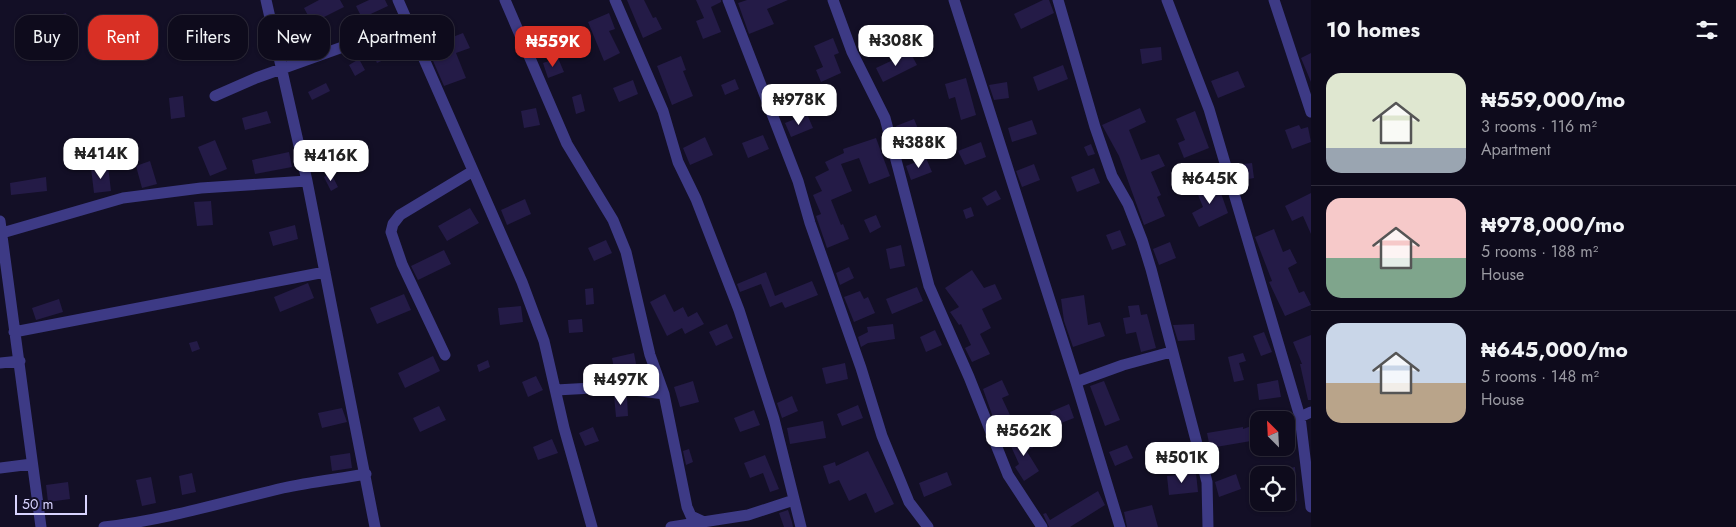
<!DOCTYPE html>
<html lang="en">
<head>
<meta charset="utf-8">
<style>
	:root { --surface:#0e0b1c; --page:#171425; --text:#f1f3f6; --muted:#9b9ba3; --line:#2e2b3b; --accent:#d93025 }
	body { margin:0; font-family:Jost,sans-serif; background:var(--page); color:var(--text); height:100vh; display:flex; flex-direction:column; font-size:19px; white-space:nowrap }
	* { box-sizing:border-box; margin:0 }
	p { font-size:16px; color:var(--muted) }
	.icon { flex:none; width:28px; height:28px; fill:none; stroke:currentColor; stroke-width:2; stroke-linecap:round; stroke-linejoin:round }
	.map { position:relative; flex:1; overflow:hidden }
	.panel { display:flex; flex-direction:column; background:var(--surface); width:425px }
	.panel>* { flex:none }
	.hud { position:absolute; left:15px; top:15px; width:475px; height:45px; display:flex; gap:10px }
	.needle { width:32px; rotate:336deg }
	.tools { position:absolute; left:1250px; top:411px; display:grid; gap:10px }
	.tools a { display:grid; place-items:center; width:45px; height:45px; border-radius:10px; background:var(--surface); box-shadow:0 1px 4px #0004,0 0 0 1px var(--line); font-size:25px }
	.scale { position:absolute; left:15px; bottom:12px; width:72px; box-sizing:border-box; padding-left:5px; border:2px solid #d9d4ff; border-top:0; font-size:14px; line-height:18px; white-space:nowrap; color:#d9d4ff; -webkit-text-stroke:4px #130f26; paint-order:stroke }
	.price { position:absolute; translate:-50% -42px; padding:0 11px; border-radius:10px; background:#fff; color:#222; font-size:16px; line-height:32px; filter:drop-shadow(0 1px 2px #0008) }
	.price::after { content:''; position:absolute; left:50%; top:30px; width:15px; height:11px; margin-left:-8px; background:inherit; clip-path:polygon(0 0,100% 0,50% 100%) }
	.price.selected { background:var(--accent); color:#fff }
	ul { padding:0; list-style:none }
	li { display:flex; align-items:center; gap:15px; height:125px; padding:0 15px }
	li+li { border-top:1px solid var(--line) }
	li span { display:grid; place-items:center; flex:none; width:140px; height:100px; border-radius:15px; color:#555 }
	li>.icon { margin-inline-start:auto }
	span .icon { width:60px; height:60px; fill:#fffc; stroke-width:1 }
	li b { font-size:21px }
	h2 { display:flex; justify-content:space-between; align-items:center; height:60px; padding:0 15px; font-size:21px }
	.pill { padding:0 18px; border-radius:15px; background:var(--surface); box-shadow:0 1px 4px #0004,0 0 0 1px var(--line); font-size:18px; line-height:45px }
	.pill.selected { background:var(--accent); color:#fff }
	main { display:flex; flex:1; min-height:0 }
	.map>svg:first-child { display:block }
	.building { fill:#241b47 }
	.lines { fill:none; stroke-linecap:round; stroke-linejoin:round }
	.minor { stroke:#3d3a85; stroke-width:11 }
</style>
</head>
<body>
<main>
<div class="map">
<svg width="1311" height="527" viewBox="0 0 1311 527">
	<rect width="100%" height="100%" fill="#130f26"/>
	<path class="building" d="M319,0h21l4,7 -32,16 -8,-15z
		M369,0h16l3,6 -26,12 -6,-12z
		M627,0h17l9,18 3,-1 6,12 -19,9z
		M696,0h25v2l-10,5 10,25 -18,7 -7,-18 8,-3z
		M747,0h41l-21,9 7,15 -25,10 -11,-31z
		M1043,0h6l5,13 -33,16 -7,-15z
		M66,13l11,39 -16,4 -3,-9 -9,2 -7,-29z
		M609,13l6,16 -6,2 11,22 -16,8 -16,-39z
		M189,14l5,13 -10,3 -5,-12z
		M463,33l7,15 -14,5 10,25 -22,8 -17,-39z
		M395,36l8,15 -26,12 -7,-15z
		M833,38l6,15 -5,2 7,18 -20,9 -5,-12 7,-3 -9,-21z
		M1161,47l1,13 -20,4 -2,-15z
		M910,52l7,13 -34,17 -7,-14z
		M1311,53v29l-10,-24z
		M681,56l5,14 -3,1 10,25 -21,9 -15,-39z
		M558,58l6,14 -16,6 -5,-15z
		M359,59l6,11 -10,6 -6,-11z
		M1063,65l5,14 -30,12 -5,-14z
		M1238,71l7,16 -27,11 -7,-17z
		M966,78l10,37 -15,5 -6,-23 -6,2 -4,-15z
		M735,79l4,10 -14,6 -4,-10z
		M633,80l5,14 -19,8 -6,-14z
		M1007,82l2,16 -15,2 -5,-15z
		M326,83l4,8 -18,9 -4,-8z
		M581,94l4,17 -9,3 -4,-17z
		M183,96l2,21 -14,2 -2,-21z
		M536,108l4,17 -16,3 -3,-17z
		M1140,108l6,14 -17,8 12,30 18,-6 6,12 -14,6 10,23 -4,2 8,19 -21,9 -25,-69 -17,-31z
		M267,111l4,12 -26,7 -3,-12z
		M1195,111l14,37 -25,10 -6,-15 7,-3 -9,-21z
		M807,114l6,14 -22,9 -6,-14z
		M914,119l5,12 -19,8 -4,-13z
		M1032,120l5,14 -25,8 -4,-14z
		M1299,125l2,4 7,-2 3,15 -19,7 -7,-19z
		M763,135l6,14 -21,9 -6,-15z
		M705,137l8,18 -23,10 -7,-17z
		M876,138l14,38 -21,8 -10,-26 -18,6 11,27 -21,9 10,25 2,-1 6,15 -22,9 -11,-32 5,-2 -8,-19 9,-4 -7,-14 14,-7 -4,-8 19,-9 -1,-4z
		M215,140l12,29 -17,7 -12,-29z
		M981,142l5,15 -21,8 -7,-14z
		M1091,144l4,10 -7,2 -4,-9z
		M289,152l3,15 -37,7 -3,-14z
		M926,158l6,14 -21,8 -5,-14z
		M150,161l7,23 -15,4 -6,-22z
		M1252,163l2,15 -16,3 -3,-16z
		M1034,164l6,16 -18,7 -6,-16z
		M108,166l3,25 -17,2 -3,-25z
		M1094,168l6,15 -23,9 -6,-15z
		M331,173l7,14 -7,4 -7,-14z
		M46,177l1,14 -36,4 -1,-12z
		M1217,182l11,31 -29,14 -7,-14 11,-6 -7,-17z
		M996,190l5,9 -14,7 -5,-8z
		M1311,193v41l-8,-18 -11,5 -7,-15z
		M525,199l6,15 -24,11 -6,-15z
		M211,201l2,24 -16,1 -3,-24z
		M971,207l3,9 -8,3 -3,-9z
		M470,208l9,15 -32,18 -9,-15z
		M876,215l5,12 -11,6 -6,-13z
		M295,225l3,14 -25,7 -4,-14z
		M1274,229l9,23 7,-3 7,14 -9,5 11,25 5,-2 7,14 -26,11 -16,-34 3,-1 -17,-44z
		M1120,230l6,15 -14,5 -6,-15z
		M606,240l6,13 -18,8 -6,-13z
		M1170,242l6,16 -17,7 -6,-16z
		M901,245l4,21 -15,3 -4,-20z
		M444,250l7,14 -33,16 -7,-14z
		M849,267l5,11 -14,7 -4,-12z
		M972,270l12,18 11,-4 7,15 -20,10 9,19 -11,6 10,20 -18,8 -7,-14 6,-3 -10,-21 -2,1 -9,-13 9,-5 -14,-19z
		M766,272l9,24 37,-15 6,14 -33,13 -3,-6 -12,5 -9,-23 -21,8 -3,-8z
		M308,283l6,15 -34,14 -6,-15z
		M917,287l6,14 -31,13 -6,-15z
		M593,288l1,16 -8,1 -1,-16z
		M860,291l4,8 4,-2 7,16 -21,9 -10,-25z
		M404,294l7,16 -34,14 -7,-16z
		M665,294l9,18 9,-5 5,10 9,-5 7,12 -19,10 -3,-6 -15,8 -17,-34z
		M1084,295l4,30 12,-3 5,14 -32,11 -9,-26 -3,-22z
		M59,299l4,13 -27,8 -4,-12z
		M1139,305l2,10 6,-1 9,34 -15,4 -5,-20 -10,2 -3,-16 7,-1 -2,-11z
		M521,306l2,16 -23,3 -2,-17z
		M582,319l1,13 -14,1 -1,-13z
		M727,324l6,14 -17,8 -7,-14z
		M893,324l2,15 -27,4 -7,4 -3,-10 10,-5 -1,-5z
		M1194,324l1,16 -17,1 -5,-16z
		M935,330l7,15 -16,7 -6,-15z
		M1264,332l8,20 -11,4 -8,-20z
		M1311,335v65h-3l-8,-36h2l-9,-22z
		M197,341l3,8 -8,3 -3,-9z
		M634,353l3,16 -22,5 -3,-16z
		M1243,353l3,8 -7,2 5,17 -10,2 -6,-25z
		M433,356l7,15 -35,17 -7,-15z
		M488,360l2,7 -11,5 -2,-7z
		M845,363l3,16 -22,5 -4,-16z
		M536,376l7,14 -15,7 -6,-15z
		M1002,380l7,15 -7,3 8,17 -15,8 -12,-34z
		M1278,380l3,17 -22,3 -2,-16z
		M693,381l6,21 -19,5 -6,-20z
		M1104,381l16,39 -15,6 -15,-40z
		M614,395l13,2 1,19 -12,1z
		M792,396l6,15 -16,7 -5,-15z
		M1069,404l5,14 -18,7 -6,-13z
		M858,405l5,13 -21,8 -5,-12z
		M439,406l7,14 -26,12 -7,-14z
		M342,408l5,14 -25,6 -4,-15z
		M754,410l6,15 -20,7 -6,-14z
		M823,421l3,17 -36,6 -3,-16z
		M1257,424l2,18 -7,3 -1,-4 -41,7 -3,-15 36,-6v2z
		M593,427l6,14 -14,5 -6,-13z
		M1027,434l6,14 -7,2 13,21 -15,10 -9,-14 4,-3 -10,-22z
		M552,439l6,14 -20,7 -5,-13z
		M1127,445l6,13 -18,8 -6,-14z
		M689,449l4,13 -7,3 -3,-14z
		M868,451l26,53 -19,9 -9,-20 -17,8 -10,-21 -10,4 -6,-18 12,-4 1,4z
		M350,453l2,15 -20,3 -2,-15z
		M765,455l14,34 -9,3 -7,-19 -13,5 -6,-15z
		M1295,467l2,34h-11v-32z
		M947,472l5,13 -28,12 -5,-14z
		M192,473l4,19 -14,3 -3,-19z
		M1196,473l2,19 -29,3 -2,-19z
		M1236,474l5,15 -22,8 -4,-15z
		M151,477l5,26 -14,3 -6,-26z
		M68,482l2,17 -22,3 -2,-17z
		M1098,491l7,14 -35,22h-21l-6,-13 3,-1 4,7z
		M1152,505l6,22h-31l-3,-15z
		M788,510l4,12 1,5h-9l-5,-14z"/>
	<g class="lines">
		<path class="minor" d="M266,0l41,181 68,346
			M398,0l124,282 22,59 20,87 28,99
			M505,0l62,144 46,76 13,32 24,103 14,39 23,113 4,9 13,6
			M615,0l48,111 15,51 18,37 43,111 35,109 27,108
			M728,0l70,181 12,42 51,145 21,68 27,66 19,25
			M833,0l19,52 33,66 44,168 40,91 39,98 34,52
			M954,0l122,382 44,145
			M1058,0l37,127 17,49 16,28 14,36 9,29 56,213 1,45
			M1167,0l42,109 91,308 11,90
			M1274,0l37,112
			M215,96l41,-18 151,-54
			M0,221l41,306
			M2,233l121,-35 78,-10 106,-7
			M14,332l311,-60
			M445,355l-43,-91 -11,-32 2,-8 7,-9 73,-44
			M0,363l20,-2
			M1076,382l47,-17 48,-13
			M556,390l55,-3 53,7
			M1300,417l11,-5
			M0,468l32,-4
			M104,527c61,-7 119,-25 179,-39 27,-6 55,-9 83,-14
			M671,527l77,-12 46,-15"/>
	</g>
</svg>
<div class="tools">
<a><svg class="needle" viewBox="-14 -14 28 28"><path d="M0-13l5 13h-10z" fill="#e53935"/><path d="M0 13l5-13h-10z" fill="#9b9ba3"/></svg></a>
<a><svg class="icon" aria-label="locate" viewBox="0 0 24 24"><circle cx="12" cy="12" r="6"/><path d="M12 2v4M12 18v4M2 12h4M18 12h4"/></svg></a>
</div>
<div class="scale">50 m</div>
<b class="price" style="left:896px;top:67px">₦308K</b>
<b class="price selected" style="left:553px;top:68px">₦559K</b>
<b class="price" style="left:799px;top:126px">₦978K</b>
<b class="price" style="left:919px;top:169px">₦388K</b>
<b class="price" style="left:101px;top:180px">₦414K</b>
<b class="price" style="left:331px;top:182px">₦416K</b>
<b class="price" style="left:1210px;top:205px">₦645K</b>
<b class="price" style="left:621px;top:406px">₦497K</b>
<b class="price" style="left:1024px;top:457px">₦562K</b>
<b class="price" style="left:1182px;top:484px">₦501K</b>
<div class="hud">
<a class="pill">Buy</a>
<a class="pill selected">Rent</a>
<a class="pill">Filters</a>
<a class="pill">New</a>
<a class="pill">Apartment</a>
</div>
</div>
<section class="panel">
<h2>10 homes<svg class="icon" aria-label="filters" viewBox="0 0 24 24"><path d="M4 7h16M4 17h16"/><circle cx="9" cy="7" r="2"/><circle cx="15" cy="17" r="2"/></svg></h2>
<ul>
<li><span style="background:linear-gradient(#dfe7d0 75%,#9aa5b1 0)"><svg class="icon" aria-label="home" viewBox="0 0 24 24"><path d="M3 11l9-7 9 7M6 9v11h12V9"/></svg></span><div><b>₦559,000/mo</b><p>3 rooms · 116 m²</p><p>Apartment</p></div></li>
<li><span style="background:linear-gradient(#f6c9c9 60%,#7fa58c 0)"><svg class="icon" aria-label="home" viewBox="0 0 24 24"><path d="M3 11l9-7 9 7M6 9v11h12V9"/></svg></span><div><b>₦978,000/mo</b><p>5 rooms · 188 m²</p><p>House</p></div></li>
<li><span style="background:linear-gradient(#c9d6e8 60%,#b9a48a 0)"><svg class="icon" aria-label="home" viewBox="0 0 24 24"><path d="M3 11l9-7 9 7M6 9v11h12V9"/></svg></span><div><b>₦645,000/mo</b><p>5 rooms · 148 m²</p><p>House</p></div></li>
</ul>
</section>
</main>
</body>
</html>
